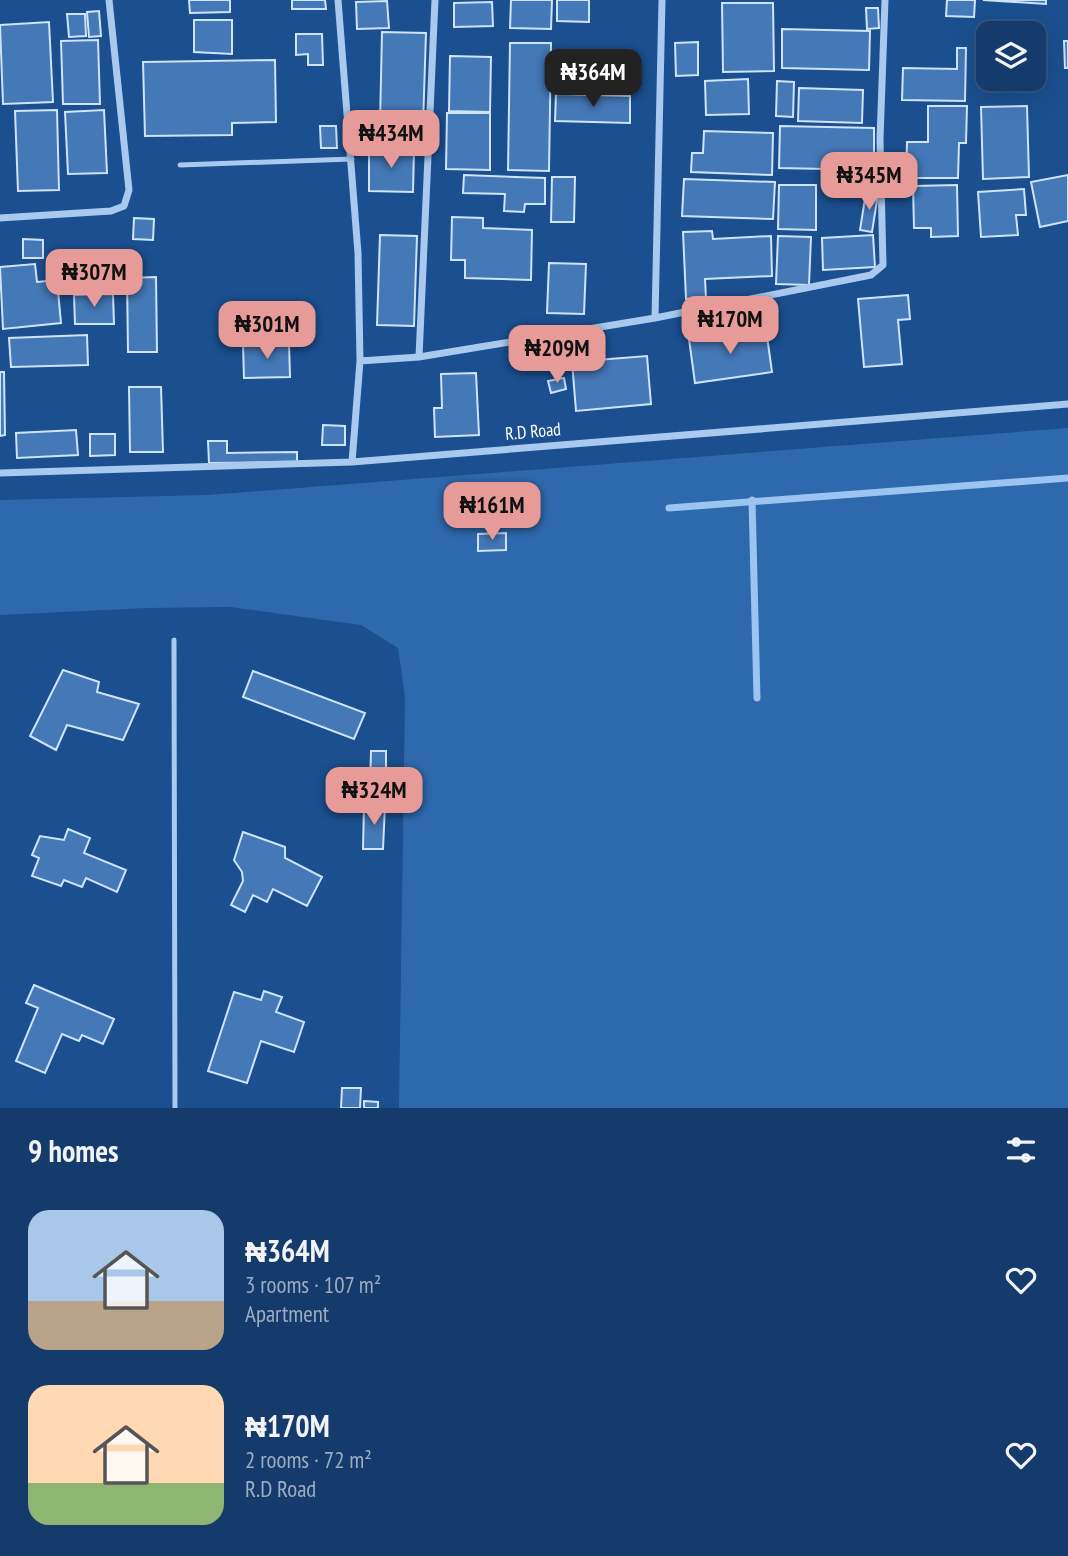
<!DOCTYPE html>
<html lang="en">
<head>
<meta charset="utf-8">
<style>
	:root { --surface:#143b6b; --page:#1d4271; --text:#f1f3f6; --muted:#9dadc1; --line:#33557e; --accent:#e69b98 }
	body { margin:0; font-family:"PT Sans Narrow",sans-serif; background:var(--page); color:var(--text); height:100vh; display:flex; flex-direction:column; font-size:26px; white-space:nowrap }
	* { box-sizing:border-box; margin:0 }
	p { font-size:23px; color:var(--muted) }
	.icon { flex:none; width:38px; height:38px; fill:none; stroke:currentColor; stroke-width:2; stroke-linecap:round; stroke-linejoin:round }
	.map { position:relative; height:1108px; overflow:hidden }
	.details { display:flex; flex-direction:column; background:var(--surface); flex:1 }
	.details>* { flex:none }
	.controls { position:absolute; left:976px; top:21px; display:grid; gap:14px }
	.controls a { display:grid; place-items:center; width:70px; height:70px; border-radius:14px; background:var(--surface); box-shadow:0 7px 28px #0002,0 0 0 2px var(--line); font-size:35px }
	.price { position:absolute; translate:-50% -60px; padding:0 16px; border-radius:14px; background:var(--accent); color:#111; font-size:23px; line-height:46px; filter:drop-shadow(0 2px 4px #0008) }
	.price::after { content:''; position:absolute; left:50%; top:42px; width:21px; height:16px; margin-left:-10px; background:inherit; clip-path:polygon(0 0,100% 0,50% 100%) }
	.price.selected { background:#222; color:#fff }
	ul { padding:0; list-style:none }
	li { display:flex; align-items:center; gap:21px; height:175px; padding:0 28px }
	li span { display:grid; place-items:center; flex:none; width:196px; height:140px; border-radius:21px; color:#555 }
	li>.icon { margin-inline-start:auto }
	span .icon { width:84px; height:84px; fill:#fffc; stroke-width:1 }
	li b { font-size:30px }
	h2 { display:flex; justify-content:space-between; align-items:center; height:84px; padding:0 28px; font-size:30px }
	.map>svg:first-child { display:block }
	.green { fill:#2e69ad }
	.lines { fill:none; stroke-linecap:round; stroke-linejoin:round }
	.stream { stroke:#9cc4f0; stroke-width:7 }
	.building { fill:#4478b7; stroke:#cfe3fa; stroke-width:2 }
	.lane { stroke:#a9c9ee; stroke-width:5 }
	.street { stroke:#a9c9ee; stroke-width:7 }
	.labels { text-anchor:middle; dominant-baseline:central; stroke-width:5; stroke-linejoin:round; paint-order:stroke }
	.street-label { font-size:18px; fill:#fff; stroke:#1b4f8f }
</style>
</head>
<body>
<div class="map">
<svg width="1068" height="1108" viewBox="0 0 1068 1108">
	<rect width="100%" height="100%" fill="#1b4f8f"/>
	<path class="green" d="M1068,428v680h-669l6,-411 -7,-49 -37,-23 -131,-18 -84,1 -146,7v-115l208,-5z"/>
	<g class="lines">
		<path class="stream" d="M752,500l5,198
			M669,508l399,-30"/>
	</g>
	<path class="building" d="M189,0h41v12l-40,1z
		M292,0h33l1,9h-34z
		M511,0h41l-1,29 -41,-1z
		M557,0h32v22l-32,-1z
		M947,0h28l-1,17 -28,-1z
		M983,0h63v4z
		M387,1l2,27 -32,1 -1,-27z
		M492,2l1,24 -39,1v-24z
		M722,3h51l1,68 -51,1z
		M866,8h12l1,20 -12,1z
		M99,11l2,25 -12,1 -2,-25z
		M67,14h18l1,22 -17,1z
		M194,20h38v34l-38,-2z
		M49,22l4,80 -50,2 -3,-79z
		M782,29l88,2 -1,39 -87,-2z
		M382,32l44,1 -3,92 -43,-1z
		M296,34h26l1,31h-15v-11l-12,1z
		M98,40l2,64h-37l-2,-63z
		M1064,41h4v27h-3z
		M698,42v33l-22,1 -1,-33z
		M510,43h41l-2,128 -41,-1z
		M957,48h9l-1,53 -63,-1 1,-32 54,1z
		M450,56l41,1 -1,55 -41,-1z
		M275,60l1,62 -44,1v12l-87,1 -2,-74z
		M748,79l1,35 -43,1 -1,-34z
		M777,81l17,1 -1,35 -17,-1z
		M799,88l64,2 -1,33 -64,-2z
		M556,94l74,2v27l-75,-2z
		M928,106h39l-1,37h-7l-1,35h-52l1,-36h21z
		M1027,106l2,71 -46,2 -2,-72z
		M57,110l2,80 -41,1 -3,-80z
		M104,110l3,63 -39,1 -3,-62z
		M447,113h43v57l-44,-1z
		M320,126h16l1,22h-16z
		M780,126l94,2v42l-95,-2z
		M704,131l69,2 -1,42 -81,-3 1,-19h11z
		M369,149l45,1 -1,42 -44,-1z
		M464,175l81,3v26h-20l-1,8 -20,-1 1,-17 -42,-1z
		M1068,175v46l-28,6 -9,-45z
		M552,177h23l-1,45h-23z
		M684,179l91,3 -2,37 -91,-3z
		M779,185h37v45l-38,-1z
		M957,185l1,51 -27,1v-9h-17l-1,-42z
		M1024,189l2,26h-10l2,20 -37,2 -3,-45z
		M866,192l12,2 -6,38 -12,-2z
		M452,217l31,1v10l49,2 -1,50 -66,-2v-18h-14z
		M134,218l20,1 -1,21 -20,-1z
		M712,231l1,8 58,-3 1,40 -67,3 1,19 -20,1 -3,-67z
		M380,235l37,1 -3,90 -37,-1z
		M873,235l2,32 -52,3 -1,-32z
		M778,236l33,1 -2,48 -33,-1z
		M23,239l20,1v18h-20z
		M549,263l37,1 -2,50 -37,-1z
		M35,264l2,18 20,-2 4,43 -58,6 -3,-62z
		M156,277l1,75h-29l-1,-74z
		M113,294l1,30h-39l-1,-29z
		M908,295l2,24 -12,1 4,44 -38,3 -6,-68z
		M766,329l6,43 -77,11 -6,-44z
		M87,335l1,30 -77,2 -2,-29z
		M289,343l1,34 -46,1 -1,-33z
		M647,356l4,48 -75,7 -4,-49z
		M0,372h4l1,63 -5,1z
		M476,373l3,62 -44,2 -1,-29h8l-1,-34z
		M564,378l2,11 -15,4 -3,-12z
		M129,387h32l2,65h-33z
		M323,425l22,1v19h-23z
		M76,430l2,25 -61,3 -1,-25z
		M90,434h25v21l-25,1z
		M208,441h19v12l70,-1v10l-88,1z
		M506,533v17l-28,1v-17z
		M63,670l36,12 -2,10 42,12 -16,36 -56,-15 -11,25 -26,-14z
		M253,671l112,42 -11,26 -111,-42z
		M371,751h15v36h-16z
		M364,805h21l-2,44h-20z
		M68,829l22,9 -6,15 42,17 -9,22 -31,-14 -4,9 -18,-7 -3,6 -29,-10 7,-18 -7,-3 8,-19 24,4z
		M243,832l42,15v11l37,19 -15,29 -34,-17 -6,13 -14,-7 -8,17 -14,-7 12,-24 -1,-9 -8,-12z
		M34,985l80,34 -11,25 -21,-9 -3,6 -17,-7 -17,39 -29,-12 22,-53 -12,-5z
		M264,991l18,6 -6,15 28,10 -10,30 -33,-11 -14,42 -39,-12 26,-79 27,8z
		M342,1088h19l-1,20h-19z
		M364,1101l14,1v6h-14z"/>
	<g class="lines">
		<path class="lane" d="M180,165l172,-6
			M174,640l1,468"/>
		<path class="street" d="M338,0l20,253 2,108 -8,101
			M0,218l111,-7 13,-5 5,-16 -20,-190
			M655,318l7,-318
			M419,357l16,-357
			M360,361l59,-4 236,-39 216,-43 12,-10 -3,-126 5,-139
			M0,473l352,-11 716,-58"/>
	</g>
	<g class="labels">
		<g class="street-label">
			<text transform="translate(533 431) rotate(-5)">R.D Road</text>
		</g>
	</g>
</svg>
<div class="controls">
<a><svg class="icon" aria-label="layers" viewBox="0 0 24 24"><path d="M12 4l9 5-9 5-9-5zM3 14l9 5 9-5"/></svg></a>
</div>
<b class="price selected" style="left:593px;top:109px">₦364M</b>
<b class="price" style="left:391px;top:170px">₦434M</b>
<b class="price" style="left:869px;top:212px">₦345M</b>
<b class="price" style="left:94px;top:309px">₦307M</b>
<b class="price" style="left:730px;top:356px">₦170M</b>
<b class="price" style="left:267px;top:361px">₦301M</b>
<b class="price" style="left:557px;top:385px">₦209M</b>
<b class="price" style="left:492px;top:542px">₦161M</b>
<b class="price" style="left:374px;top:827px">₦324M</b>
</div>
<section class="details">
<h2>9 homes<svg class="icon" aria-label="filters" viewBox="0 0 24 24"><path d="M4 7h16M4 17h16"/><circle cx="9" cy="7" r="2"/><circle cx="15" cy="17" r="2"/></svg></h2>
<ul>
<li><span style="background:linear-gradient(#a9c7e8 65%,#b9a48a 0)"><svg class="icon" aria-label="home" viewBox="0 0 24 24"><path d="M3 11l9-7 9 7M6 9v11h12V9"/></svg></span><div><b>₦364M</b><p>3 rooms · 107 m²</p><p>Apartment</p></div><svg class="icon" aria-label="heart" viewBox="0 0 24 24"><path d="M12 20l-8-8c-3-5 5-10 8-4 3-6 11-1 8 4z"/></svg></li>
<li><span style="background:linear-gradient(#ffd9b3 70%,#8fb573 0)"><svg class="icon" aria-label="home" viewBox="0 0 24 24"><path d="M3 11l9-7 9 7M6 9v11h12V9"/></svg></span><div><b>₦170M</b><p>2 rooms · 72 m²</p><p>R.D Road</p></div><svg class="icon" aria-label="heart" viewBox="0 0 24 24"><path d="M12 20l-8-8c-3-5 5-10 8-4 3-6 11-1 8 4z"/></svg></li>
</ul>
</section>
</body>
</html>
